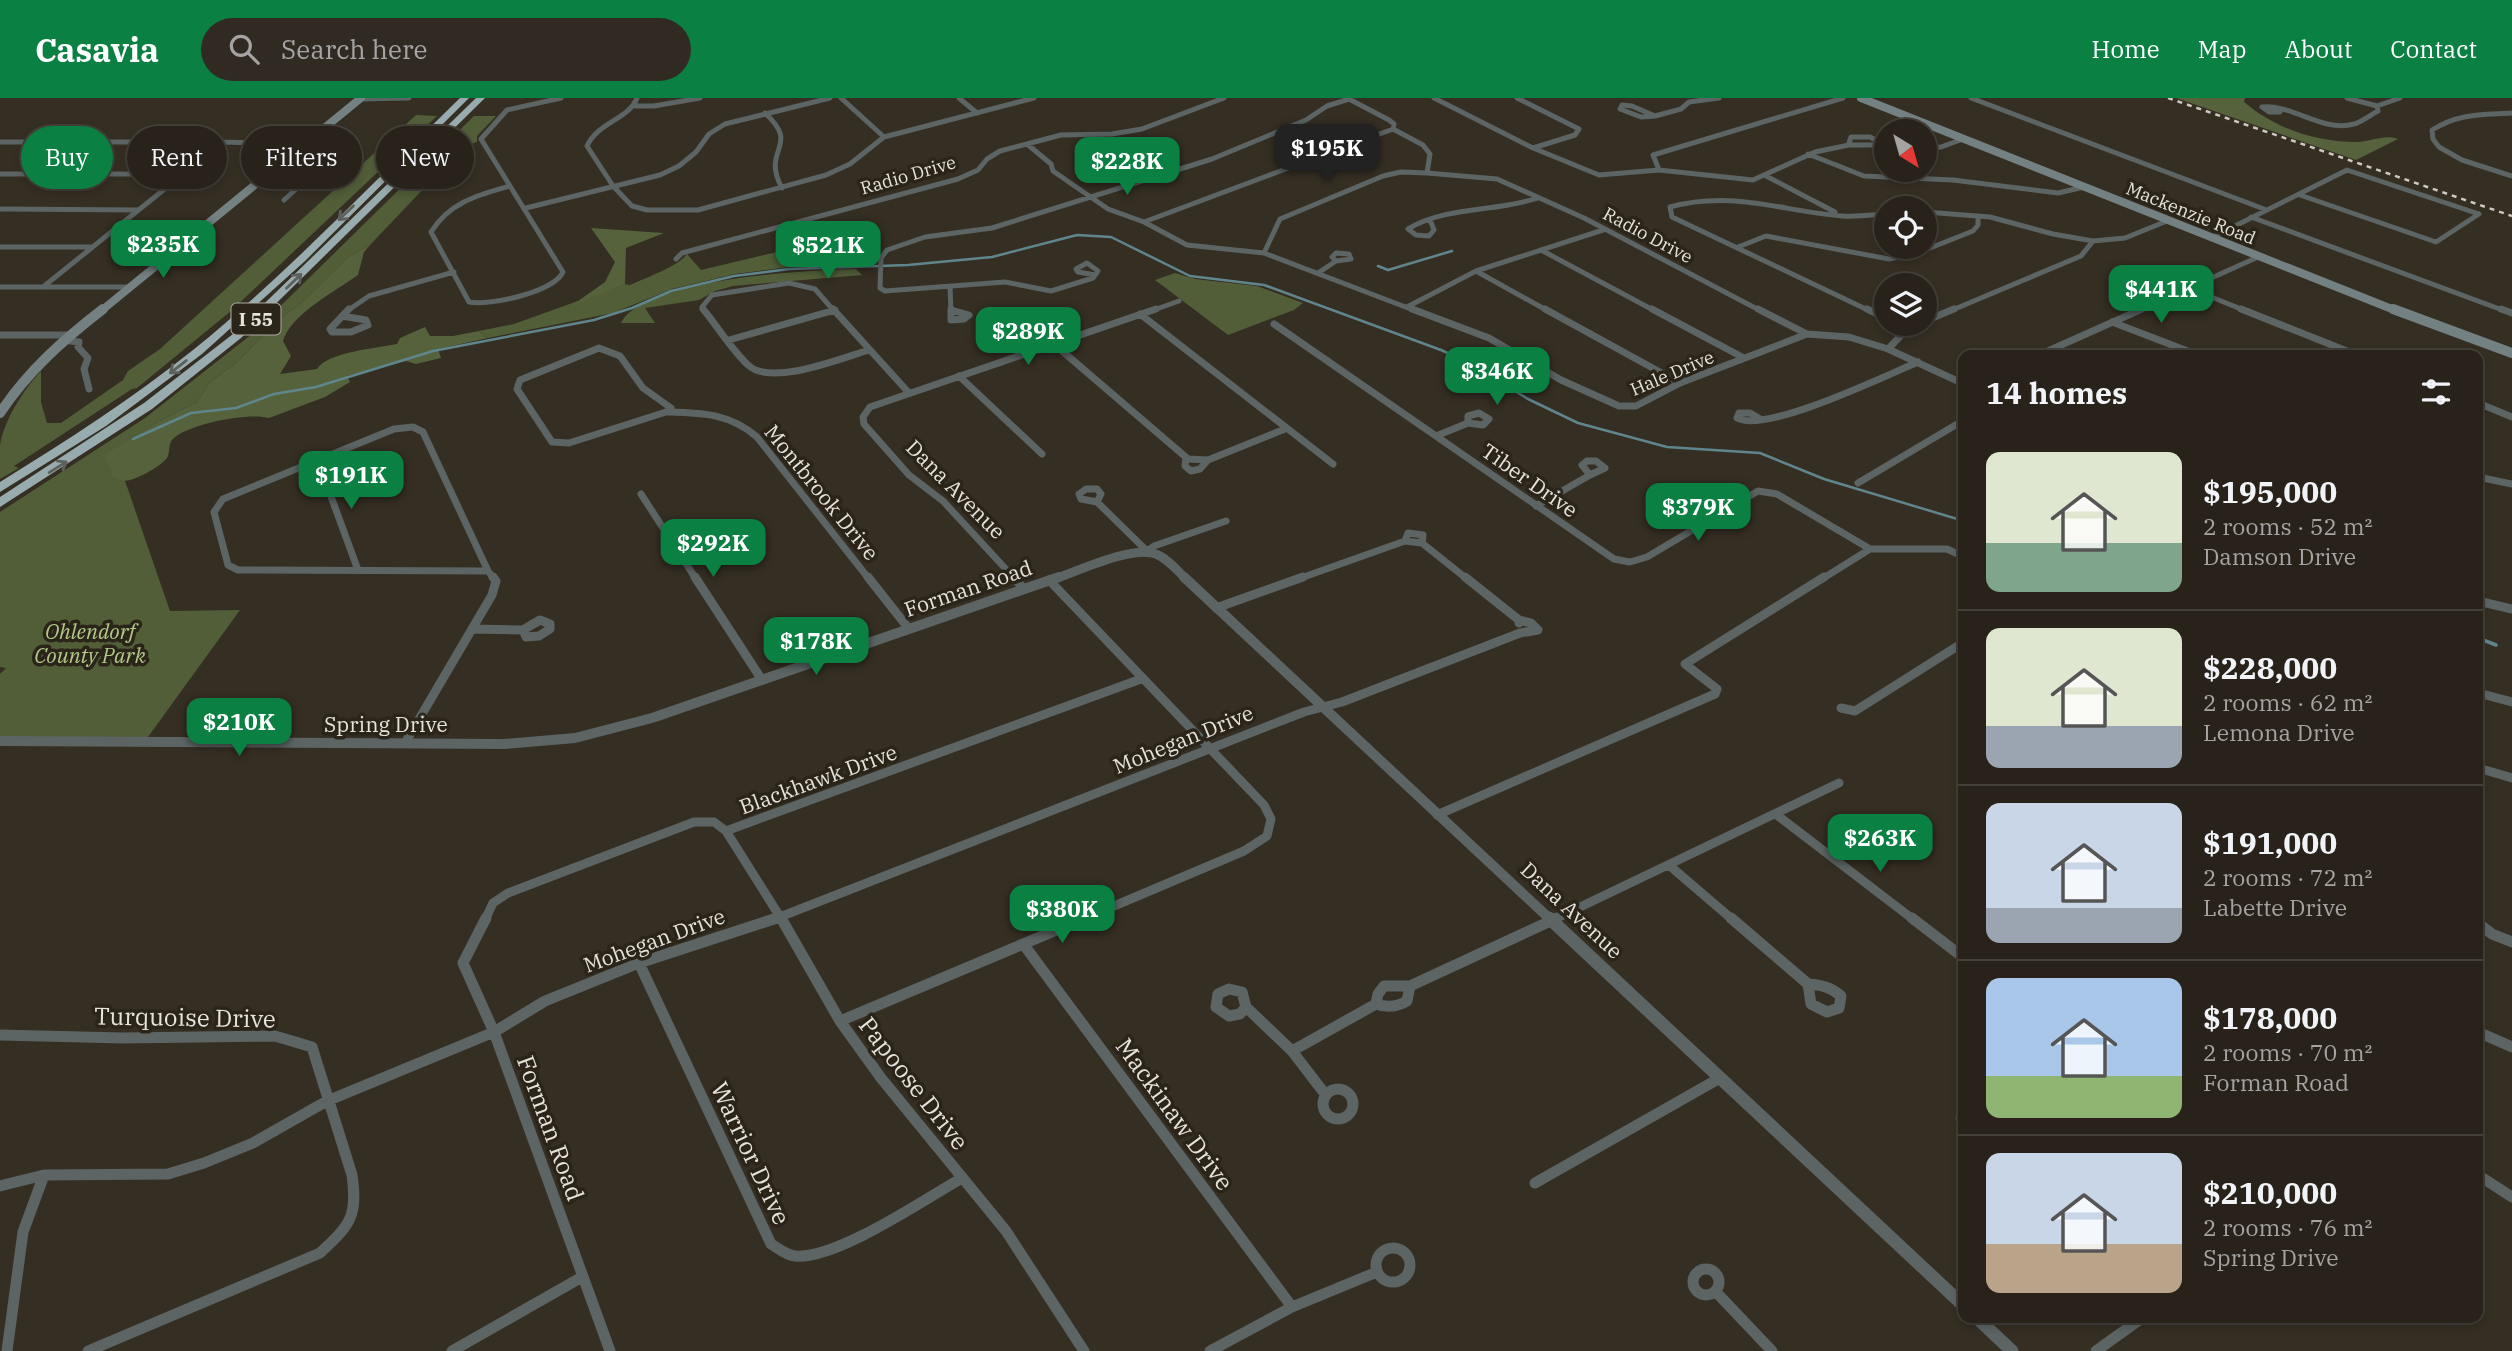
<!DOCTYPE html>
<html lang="en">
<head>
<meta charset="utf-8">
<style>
	:root { --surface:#28221a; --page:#302a23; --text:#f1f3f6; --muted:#a5a4a2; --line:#443f39; --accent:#0b8043 }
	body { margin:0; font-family:"IBM Plex Serif",serif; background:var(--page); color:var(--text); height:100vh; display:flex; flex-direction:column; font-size:26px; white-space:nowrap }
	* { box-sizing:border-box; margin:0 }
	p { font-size:23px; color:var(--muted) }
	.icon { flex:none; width:38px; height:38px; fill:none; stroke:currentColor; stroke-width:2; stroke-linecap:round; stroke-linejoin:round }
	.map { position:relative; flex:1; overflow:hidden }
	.details { position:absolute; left:1958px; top:252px; width:525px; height:973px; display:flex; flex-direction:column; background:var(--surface); border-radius:14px; box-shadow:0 4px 10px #0003,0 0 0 2px var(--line) }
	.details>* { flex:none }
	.guide { position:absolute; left:21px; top:28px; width:665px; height:63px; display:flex; gap:14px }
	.needle { width:46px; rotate:143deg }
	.buttons { position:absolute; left:1874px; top:21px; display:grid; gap:14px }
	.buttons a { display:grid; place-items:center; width:63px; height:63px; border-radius:50%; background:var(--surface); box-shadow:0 4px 10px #0003,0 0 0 2px var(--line); font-size:35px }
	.price { position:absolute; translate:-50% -60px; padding:0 16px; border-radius:14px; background:var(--accent); color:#fff; font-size:23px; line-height:46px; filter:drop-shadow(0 2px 4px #0008) }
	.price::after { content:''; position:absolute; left:50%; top:42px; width:21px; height:16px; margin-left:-10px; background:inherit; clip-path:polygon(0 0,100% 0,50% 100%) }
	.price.on { background:#222; color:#fff }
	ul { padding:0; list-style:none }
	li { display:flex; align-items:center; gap:21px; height:175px; padding:0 28px }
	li+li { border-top:2px solid var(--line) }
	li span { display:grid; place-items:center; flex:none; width:196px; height:140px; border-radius:14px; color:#555 }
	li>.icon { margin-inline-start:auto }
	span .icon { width:84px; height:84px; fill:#fffc; stroke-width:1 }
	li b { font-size:30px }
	h2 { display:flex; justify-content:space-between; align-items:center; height:84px; padding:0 28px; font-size:30px }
	.tag { padding:0 24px; border-radius:32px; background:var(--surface); box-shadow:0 4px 10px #0003,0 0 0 2px var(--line); font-size:24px; line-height:63px }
	.tag.on { background:var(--accent); color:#fff }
	header { display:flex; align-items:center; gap:42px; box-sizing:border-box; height:98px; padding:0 35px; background:var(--accent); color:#fff }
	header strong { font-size:33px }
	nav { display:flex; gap:38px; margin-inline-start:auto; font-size:24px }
	.search { width:490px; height:63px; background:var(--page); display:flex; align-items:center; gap:18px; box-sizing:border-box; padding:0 24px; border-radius:38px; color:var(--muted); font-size:26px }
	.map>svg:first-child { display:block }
	.green { fill:#515e38 }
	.forest { fill:#55623b }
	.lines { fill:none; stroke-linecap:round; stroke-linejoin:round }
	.stream-far1 { stroke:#60868d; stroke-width:2.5 }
	.stream { stroke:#60868d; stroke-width:3.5 }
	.minor-far3 { stroke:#5c6464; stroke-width:5 }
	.minor-far2 { stroke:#5c6464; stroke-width:7 }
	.minor-far1 { stroke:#5c6464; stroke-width:9 }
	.minor { stroke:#5c6464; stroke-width:11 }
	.tertiary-far2 { stroke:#5c6464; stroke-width:9 }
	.tertiary-far1 { stroke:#5c6464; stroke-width:10 }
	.tertiary { stroke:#5c6464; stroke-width:13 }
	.secondary-far1 { stroke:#748182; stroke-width:8 }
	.secondary { stroke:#748182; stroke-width:10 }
	.motorway { fill:#98abae; fill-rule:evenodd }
	.rail { stroke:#cfc9c2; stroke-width:2.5; stroke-dasharray:5 5; stroke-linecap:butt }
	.oneway { stroke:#5c615c }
	.labels { text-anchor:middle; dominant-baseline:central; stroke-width:7; stroke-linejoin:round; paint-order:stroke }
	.far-street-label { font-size:18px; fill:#e7e2db; stroke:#2b2419 }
	.shield { fill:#2b2419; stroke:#afa9a1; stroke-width:2 }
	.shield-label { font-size:19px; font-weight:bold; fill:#e7e2db }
	.street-label { font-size:21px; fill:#e7e2db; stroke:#2b2419 }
	.park-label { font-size:21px; font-style:italic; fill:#b2c988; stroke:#2b2419 }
	.near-street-label { font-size:24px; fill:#e7e2db; stroke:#2b2419 }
</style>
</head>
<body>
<header>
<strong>Casavia</strong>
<div class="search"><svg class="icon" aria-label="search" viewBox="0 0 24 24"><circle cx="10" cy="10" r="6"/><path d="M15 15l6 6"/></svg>Search here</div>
<nav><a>Home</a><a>Map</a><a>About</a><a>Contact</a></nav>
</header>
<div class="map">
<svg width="2512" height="1253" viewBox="0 0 2512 1253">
	<rect width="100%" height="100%" fill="#352e23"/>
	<path class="green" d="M416,17l21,1 -206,195 -94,77 -5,1 -118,77 5,2 -19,11c0,-11 0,-23 0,-34 4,-25 24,-56 41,-74v31l6,21h14l62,-43 5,-9 32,-22z
		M474,18h22l-19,20v6l-14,5 -92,97 -24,14 -49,48 -18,12 -44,45 -26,19 -13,20 -36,18 -47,29 56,162 70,-1 -92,127h-148v-63l6,-6 -6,-1v-155l145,-94 107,-84z
		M828,142l25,25 -64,2 -54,7 -63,15 -59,24 -125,25 -9,-7 35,-7 111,-40 5,1c15,-7 49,-19 57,-31l14,16z
		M856,171l6,6 -129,11 -18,5 -16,9 -54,8 10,15h-34c23,-45 188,-53 235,-54z
		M1175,175l20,6 62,7 46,17 -9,7 -66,25 -73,-55z"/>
	<path class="forest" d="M2176,0h69l-1,4c31,26 70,40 112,40 14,0 29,-8 42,-3l-42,21z
		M591,130l73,5 -38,15 -1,36 -54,22 34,-24 10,-20z
		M371,146l-7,8 -6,23c-22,16 -67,39 -75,66l8,15 -11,18 37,-5c10,-17 61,-21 80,-25l3,-6 25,-11 5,9h23l26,-5 9,7 -50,11 3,9 -25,6 -10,-3 -59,15 3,6 -25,15 -56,21c-20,-6 -80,6 -95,20 -7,6 -3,13 -7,20 -7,9 -32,23 -44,23 -4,-1 -7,-3 -10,-4l-8,-23 56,-34 36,-18 13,-20 26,-19 44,-45 18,-12 49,-48z"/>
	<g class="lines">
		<path class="stream-far1" d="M1378,168l10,4 64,-19
			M133,341l58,-26 45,-5 38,-14 42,-7 117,-36 161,-31 38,-12 39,-17 63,-15 55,-7 119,-4 84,-8 85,-22 34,2 79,39 74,9 177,65 26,12 61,37 50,24 89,24 93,6 64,26 140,42"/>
		<path class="stream" d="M2478,540l18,7"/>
		<path class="minor-far3" d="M637,0c-8,21 -39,24 -50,48l26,40 19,20 15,4h51l128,-35 24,-11 34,-27 150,-39
			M841,0l43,39
			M959,0l18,15
			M1347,0l42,22 5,4 -1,5 30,16 7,9 -3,19 70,6 87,39 177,93
			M1434,0l99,50 66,27 60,-5 94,10 62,-28 34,-7h37
			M1517,0l62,31 -4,6 -42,13
			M1971,0l293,111
			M2347,0l30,8 23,-8
			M359,1l50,-1
			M1622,7l10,1 23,10 -14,1 -21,-8z
			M634,8h20l46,-8
			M2281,11l-1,3h-11l-7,-5c31,-3 60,26 92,17 8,-2 16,-9 24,-13l-1,-5
			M765,15c37,34 -5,35 17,75
			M2512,15c-31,2 -53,0 -80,17l1,9 6,8 23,13 50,16
			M1655,18l26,-7 8,-7 30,-4
			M0,44h223l121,4
			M1849,45l2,-6h19l13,7
			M1027,46l24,20 2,7 55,38 36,13 43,23 77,8 152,58
			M1925,50l16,-1 22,-8
			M1808,56l56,22 89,4 105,13 26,-6
			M1659,72l-6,-15 190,-57
			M0,76h184
			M1766,78l69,36
			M510,88l53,86c-9,20 -73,34 -94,30l-38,-70c19,-30 47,-37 79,-46z
			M510,88l-29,-47 26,-29 54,-12
			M2300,97l136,47 43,-28
			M284,102l60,-54
			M526,110l134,-33 19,-9 17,-14 13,-18 16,-10 105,-26
			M0,111l138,1
			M1925,114l65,5 63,17 40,7 32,-3 42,-17
			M2251,119l254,94
			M1430,122l4,10 -5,6 -13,-1 -8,-6c38,-23 88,-17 130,-31
			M1144,124l249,-93
			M2211,140l136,-68 132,44
			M0,149h93
			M1738,149l28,-11 123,23 31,-7 53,-21 5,-6v-9
			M1541,152l114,61
			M1264,155l16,-34 103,-43 18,-4 26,1
			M1336,155l13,1 2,5 -15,2 -4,-4z
			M676,161l6,-6 276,-74 20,-9 9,-11 13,-8 61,-16 51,-1 30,-5 82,-31
			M1476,173l72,40
			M1318,175l18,-12
			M1095,177l-17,-3 -2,-3 11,-6 11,8 -5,7 -42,13 -46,-9 -120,9 -5,-3 1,-30 6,-8 38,-13 67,-9 220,-69 94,-39 21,-14 22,-7
			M0,189h130
			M43,189l180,-145
			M950,189l1,24
			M2189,190l57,23
			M1407,209l69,-36 127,-41
			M347,213l22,-15 85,-24
			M705,213l-3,-4 10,-12 77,-12 26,6 19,22
			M1151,213l28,-10
			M1870,213l-198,-94 -2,-10c62,-17 111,4 172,9 15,1 30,-1 44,-2
			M1950,213l131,-55 12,-15
			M2138,213l120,-54"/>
		<path class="minor-far2" d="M703,211c15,18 28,40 45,56 23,22 94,-7 121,-15
			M833,211l76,84
			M951,211v11l13,-1 5,-4 -18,-5
			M1412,211l77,29 72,42 58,26h17l44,-23 127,-49
			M1545,211l135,74
			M1652,211l92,49
			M1758,211l49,25 42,3 39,12 76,35
			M1867,211l19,9
			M2241,211l116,46
			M2501,211l11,4
			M1140,216l193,150
			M342,218l24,4 2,5 -17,7h-19l-2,-3 19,-20
			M1925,223l29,-12
			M2112,224l86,33
			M1274,226l340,235 16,3 17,-5 111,-66 19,3 93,55
			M0,237h68
			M62,242l17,2 -1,5 10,11 -4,11 5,20
			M729,242l106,-30
			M1054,246l134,115 20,1 77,-31
			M1890,249l18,-19 10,-4
			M599,250l21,8 23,32 28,20 -5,4 -97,31 -17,-1 -35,-53 3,-9z
			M2039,257l103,-46
			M959,278l83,78
			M2478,305l34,14
			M666,314c36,1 63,1 91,25l112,142
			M1479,315l10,6 -6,6 -15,-2v-7z
			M1760,321l-10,-6h-11l-2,5c28,16 148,-42 181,-56
			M413,329l10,5 65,139 -250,-1 -10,-5 -14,-53 9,-13 171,-70z
			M1436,338l32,-13
			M1186,360l-1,8 6,5 9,-2 8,-9
			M318,363l40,109
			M1596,363l9,7 -15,7 -8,-10 5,-4z
			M2478,379l34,7
			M1858,385l106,-63
			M1086,391h11l4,5 -4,8 -16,-3 -2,-5z
			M641,396l55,85
			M1097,404l50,49 7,-5 72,-25
			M1536,408l54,-31
			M1405,443l17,2 45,36
			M488,473l6,8
			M1015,481l-72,-78 -34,-26 -45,-51 -1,-7 7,-10 286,-98
			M1298,481l107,-38 3,-8 15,2 -1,8
			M1822,481l48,-30h77l17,8"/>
		<path class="minor-far1" d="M695,479l67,103
			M868,479l41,52
			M1013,479l11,12
			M1465,479l54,43v3
			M1049,482l215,225 7,14 -4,17 -23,15 -163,69
			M2478,503l34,8
			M1216,510l87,-31
			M540,522l10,4v5l-11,7 -13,1 -3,-7z
			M473,531l50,1
			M2478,595l34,9
			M1841,610l14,3 109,-69
			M405,645l87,-148 4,-14 -3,-4
			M2478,670l34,10
			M1437,717l278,-121 2,-5 -32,-25 139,-87
			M1777,717l137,105
			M726,733l56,89
			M1670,768l63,54
			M485,822l8,-17 15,-10 186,-71h20l12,9 415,-152
			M772,822l532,-208 38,-10 178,-69 18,-3 -7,-7 -12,-3
			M1553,822l286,-137"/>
		<path class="minor" d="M486,820l-23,45 31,69 116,319
			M781,820l59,103 41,57 125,153 78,120
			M1731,820l77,66
			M1912,820l52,40
			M2478,825l14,11 20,8
			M1024,847l268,362
			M639,865l132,281c7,4 15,11 24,12 41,4 130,-57 167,-78
			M1808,886c13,1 23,3 33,12l-2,12 -12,4 -16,-8z
			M1229,891l13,3 4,15 -6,7 -11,2 -13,-9 2,-13z
			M1376,906c11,4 21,3 31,-3l3,-15
			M1246,909l46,44 33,43
			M840,923l245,-103
			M2478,934l34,15
			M0,937l123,3 152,-2 37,11 40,128c6,42 -2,50 -32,78l-232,98
			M1292,953l84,-47 2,-10 6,-8h26l147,-68
			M1323 1006a15 15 0 1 1 30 0a15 15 0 1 1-30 0Z
			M1964,1017l-3,3 3,11
			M2478,1077l34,22
			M1535,1085l185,-105
			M0,1088l44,-11 124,-1 36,-11 49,-20 74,-42 167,-69 51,-31 94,-38 138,-45
			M1376 1167a17 17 0 1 1 34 0a17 17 0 1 1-34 0Z
			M1693 1184a13 13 0 1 1 26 0a13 13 0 1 1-26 0Z
			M1716,1194l56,59
			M7,1253l16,-119 21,-57
			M452,1253l130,-74
			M1210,1253l82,-44 85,-35
			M2096,1253l46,-33"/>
		<path class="tertiary-far2" d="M1054,481c25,-8 78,-34 102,-25 12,5 21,16 30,25"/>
		<path class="tertiary-far1" d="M1184,479l367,343
			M0,643l504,3 71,-6 77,-20 407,-141"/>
		<path class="tertiary" d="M1549,820l415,388
			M1977,1220l35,33"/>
		<path class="secondary-far1" d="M1861,0l536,213
			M101,213l260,-213"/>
		<path class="secondary" d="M2393,211l119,44
			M0,315c28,-42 63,-73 103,-104"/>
		<path class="motorway" d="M460,0h9l-165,164 -102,92 -96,72 -106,66v-10c66,-41 132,-83 193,-132 95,-77 179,-167 267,-252z
			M476,0h9l-244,240 -89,71 -152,98v-10l144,-94 89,-69z"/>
		<path class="rail" d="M2168,0l344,118"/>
	</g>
	<defs><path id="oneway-shaft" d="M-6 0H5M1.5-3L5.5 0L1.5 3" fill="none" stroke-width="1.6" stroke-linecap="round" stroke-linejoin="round" transform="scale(1.75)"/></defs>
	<g class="oneway">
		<use href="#oneway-shaft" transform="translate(346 115) rotate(136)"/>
		<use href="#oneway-shaft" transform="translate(294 183) rotate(-44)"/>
		<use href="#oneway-shaft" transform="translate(178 269) rotate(142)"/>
		<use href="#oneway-shaft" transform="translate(58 369) rotate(-32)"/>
	</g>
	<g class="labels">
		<g class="far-street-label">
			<text transform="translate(908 77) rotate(-16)">Radio Drive</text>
			<text transform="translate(2191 115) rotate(22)">Mackenzie Road</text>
			<text transform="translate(1648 137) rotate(28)">Radio Drive</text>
			<text transform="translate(1672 275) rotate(-23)">Hale Drive</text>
		</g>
		<rect class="shield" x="231.5" y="205.5" width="49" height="31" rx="5"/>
		<g class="shield-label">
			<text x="256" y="221">I 55</text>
		</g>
		<g class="street-label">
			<text transform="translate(1530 382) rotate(35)">Tiber Drive</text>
			<text transform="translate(956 391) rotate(45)">Dana Avenue</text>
			<text transform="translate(822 394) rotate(51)">Montbrook Drive</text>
			<text transform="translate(968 490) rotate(-19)">Forman Road</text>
			<text x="386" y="626">Spring Drive</text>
			<text transform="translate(1183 641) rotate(-22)">Mohegan Drive</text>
			<text transform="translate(818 681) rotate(-20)">Blackhawk Drive</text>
			<text transform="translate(1572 812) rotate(43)">Dana Avenue</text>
			<text transform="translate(654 842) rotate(-20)">Mohegan Drive</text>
		</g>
		<g class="park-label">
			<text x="90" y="533">Ohlendorf<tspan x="90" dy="24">County Park</tspan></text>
		</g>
		<g class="near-street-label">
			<text transform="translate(185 919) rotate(1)">Turquoise Drive</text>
			<text transform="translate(914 985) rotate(52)">Papoose Drive</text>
			<text transform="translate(1175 1016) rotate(54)">Mackinaw Drive</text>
			<text transform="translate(551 1030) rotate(70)">Forman Road</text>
			<text transform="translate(751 1055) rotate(65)">Warrior Drive</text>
		</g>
	</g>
</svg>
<div class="buttons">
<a><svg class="needle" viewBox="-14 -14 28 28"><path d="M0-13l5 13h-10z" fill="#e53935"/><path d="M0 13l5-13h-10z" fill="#a5a4a2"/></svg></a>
<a><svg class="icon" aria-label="locate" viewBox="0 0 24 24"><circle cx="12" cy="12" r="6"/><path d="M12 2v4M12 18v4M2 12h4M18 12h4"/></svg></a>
<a><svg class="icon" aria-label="layers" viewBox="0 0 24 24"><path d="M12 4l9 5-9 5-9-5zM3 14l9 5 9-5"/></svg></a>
</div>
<b class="price on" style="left:1327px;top:86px">$195K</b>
<b class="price" style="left:1127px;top:99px">$228K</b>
<b class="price" style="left:163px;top:182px">$235K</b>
<b class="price" style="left:828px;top:183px">$521K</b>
<b class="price" style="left:2161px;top:227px">$441K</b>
<b class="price" style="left:1028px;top:269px">$289K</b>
<b class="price" style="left:1497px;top:309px">$346K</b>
<b class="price" style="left:351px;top:413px">$191K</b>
<b class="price" style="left:1698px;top:445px">$379K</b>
<b class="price" style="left:713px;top:481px">$292K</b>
<b class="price" style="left:816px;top:579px">$178K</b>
<b class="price" style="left:239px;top:660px">$210K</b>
<b class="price" style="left:1880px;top:776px">$263K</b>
<b class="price" style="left:1062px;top:847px">$380K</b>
<div class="guide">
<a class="tag on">Buy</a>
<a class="tag">Rent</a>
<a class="tag">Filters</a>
<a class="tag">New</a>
</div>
<section class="details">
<h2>14 homes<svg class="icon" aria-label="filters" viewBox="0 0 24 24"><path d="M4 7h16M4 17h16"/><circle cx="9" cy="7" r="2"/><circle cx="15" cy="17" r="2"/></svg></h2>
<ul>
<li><span style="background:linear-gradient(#dfe7d0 65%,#7fa58c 0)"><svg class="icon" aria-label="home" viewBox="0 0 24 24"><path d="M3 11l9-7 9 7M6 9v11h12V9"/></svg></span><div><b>$195,000</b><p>2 rooms · 52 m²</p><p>Damson Drive</p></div></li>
<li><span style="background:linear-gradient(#dfe7d0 70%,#9aa5b1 0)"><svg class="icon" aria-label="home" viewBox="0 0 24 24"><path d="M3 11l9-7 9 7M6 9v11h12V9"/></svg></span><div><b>$228,000</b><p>2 rooms · 62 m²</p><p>Lemona Drive</p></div></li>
<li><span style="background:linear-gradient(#c9d6e8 75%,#9aa5b1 0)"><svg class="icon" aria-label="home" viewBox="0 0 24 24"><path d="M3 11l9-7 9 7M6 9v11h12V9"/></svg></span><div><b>$191,000</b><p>2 rooms · 72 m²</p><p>Labette Drive</p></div></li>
<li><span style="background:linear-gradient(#a9c7e8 70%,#8fb573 0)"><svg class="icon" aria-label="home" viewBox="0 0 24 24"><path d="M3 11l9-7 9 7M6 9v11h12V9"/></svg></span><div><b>$178,000</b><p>2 rooms · 70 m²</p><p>Forman Road</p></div></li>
<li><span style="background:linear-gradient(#c9d6e8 65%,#b9a48a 0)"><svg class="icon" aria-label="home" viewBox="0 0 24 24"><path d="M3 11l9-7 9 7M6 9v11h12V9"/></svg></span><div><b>$210,000</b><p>2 rooms · 76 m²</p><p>Spring Drive</p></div></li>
</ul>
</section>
</div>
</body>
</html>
